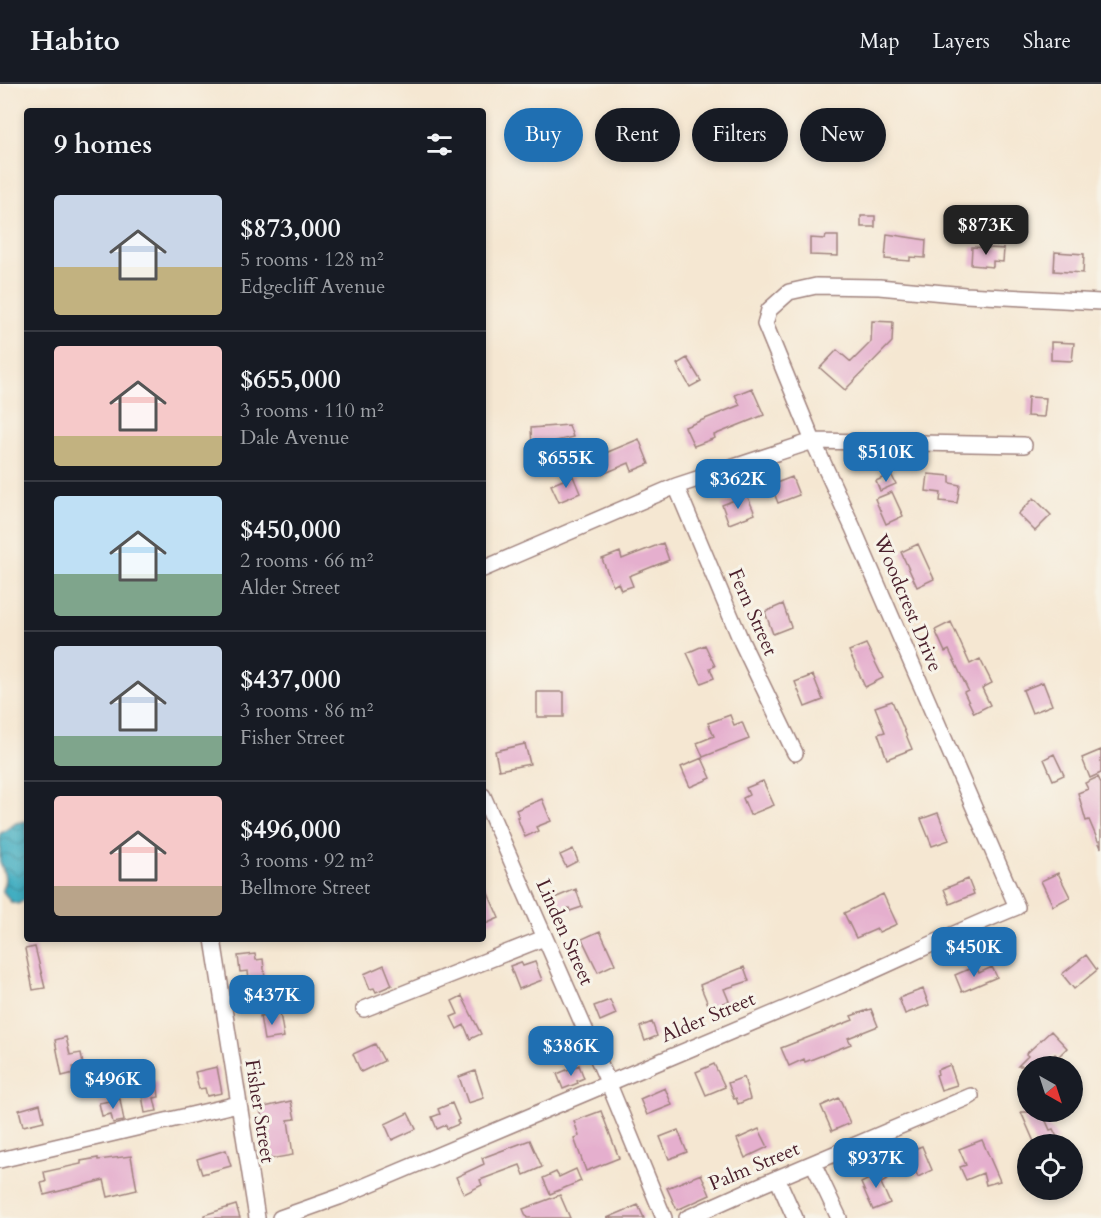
<!DOCTYPE html>
<html lang="en">
<head>
<meta charset="utf-8">
<style>
	:root { --surface:#171b24; --page:#242831; --text:#f1f3f6; --muted:#9ea1a6; --line:#363941; --accent:#1f6fb2 }
	body { margin:0; font-family:Cardo,serif; background:var(--page); color:var(--text); height:100vh; display:flex; flex-direction:column; font-size:22px; white-space:nowrap }
	* { box-sizing:border-box; margin:0 }
	p { font-size:20px; color:var(--muted) }
	.icon { flex:none; width:33px; height:33px; fill:none; stroke:currentColor; stroke-width:2; stroke-linecap:round; stroke-linejoin:round }
	.map { position:relative; flex:1; overflow:hidden }
	.side { position:absolute; left:24px; top:24px; width:462px; height:834px; display:flex; flex-direction:column; background:var(--surface); border-radius:6px; box-shadow:0 3px 9px #0003 }
	.side>* { flex:none }
	.banner { position:absolute; left:504px; top:24px; width:507px; height:54px; display:flex; gap:12px }
	.needle { width:39px; rotate:141deg }
	.tools { position:absolute; left:1017px; top:972px; display:grid; gap:12px }
	.tools a { display:grid; place-items:center; width:66px; height:66px; border-radius:50%; background:var(--surface); box-shadow:0 3px 9px #0003; font-size:30px }
	.price { position:absolute; translate:-50% -51px; padding:0 14px; border-radius:12px; background:var(--accent); color:#fff; font-size:20px; line-height:39px; filter:drop-shadow(0 2px 3px #0008) }
	.price::after { content:''; position:absolute; left:50%; top:36px; width:18px; height:14px; margin-left:-9px; background:inherit; clip-path:polygon(0 0,100% 0,50% 100%) }
	.price.on { background:#222; color:#fff }
	ul { padding:0; list-style:none }
	li { display:flex; align-items:center; gap:18px; height:150px; padding:0 30px }
	li+li { border-top:2px solid var(--line) }
	li span { display:grid; place-items:center; flex:none; width:168px; height:120px; border-radius:6px; color:#555 }
	li>.icon { margin-inline-start:auto }
	span .icon { width:72px; height:72px; fill:#fffc; stroke-width:1 }
	li b { font-size:26px }
	h2 { display:flex; justify-content:space-between; align-items:center; height:72px; padding:0 30px; font-size:26px }
	.chip { padding:0 21px; border-radius:27px; background:var(--surface); box-shadow:0 3px 9px #0003; font-size:21px; line-height:54px }
	.chip.on { background:var(--accent); color:#fff }
	header { display:flex; align-items:center; gap:36px; box-sizing:border-box; height:84px; padding:0 30px; background:var(--surface); border-bottom:2px solid var(--line) }
	header strong { font-size:28px }
	nav { display:flex; gap:33px; margin-inline-start:auto; font-size:21px }
	.map>svg:first-child { display:block }
	.water { fill:url(#water-waves); stroke:#466676; stroke-width:1.5 }
	.building { fill:#e5afce }
	.lines { fill:none; stroke-linecap:round; stroke-linejoin:round }
	.minor-casing { stroke:#a0837e; stroke-width:18 }
	.minor { stroke:#fff; stroke-width:15 }
	.labels { text-anchor:middle; dominant-baseline:central; stroke-width:6; stroke-linejoin:round; paint-order:stroke }
	.street-label { font-size:20px; fill:#4a1f2b; stroke:#f7f3e8 }
</style>
</head>
<body>
<header>
<strong>Habito</strong>
<nav><a>Map</a><a>Layers</a><a>Share</a></nav>
</header>
<div class="map">
<svg width="1101" height="1134" viewBox="0 0 1101 1134">
	<defs>
		<pattern id="water-waves" width="16" height="10" patternUnits="userSpaceOnUse" patternTransform="scale(1.5)"><rect width="16" height="10" fill="#43aec1"/><path d="M0 5q4-4 8 0t8 0" fill="none" stroke="#3a8d9d"/></pattern>
	</defs>
	<rect width="100%" height="100%" fill="#f7f3e8"/>
	<filter id="ink" filterUnits="userSpaceOnUse"><feTurbulence type="fractalNoise" baseFrequency=".0167" numOctaves="2"/><feDisplacementMap in="SourceGraphic" scale="12" xChannelSelector="R" yChannelSelector="G"/><feConvolveMatrix kernelMatrix="1 2 1 2 8 2 1 2 1" color-interpolation-filters="sRGB"/></filter>
	<filter id="wash" filterUnits="userSpaceOnUse"><feTurbulence type="fractalNoise" baseFrequency=".008" numOctaves="4" result="noise"/><feDisplacementMap in="SourceGraphic" scale="24" xChannelSelector="R" yChannelSelector="G"/><feGaussianBlur stdDeviation="1.35" result="paint"/><feColorMatrix in="noise" values="0 0 0 0 0 0 0 0 0 0 0 0 0 0 0 0 0 1.4 0 .05"/><feComposite in="paint" operator="in"/></filter>
	<g filter="url(#wash)">
		<rect width="100%" height="100%" fill="#f5e7d2"/>
		<path class="water" d="M27,737v78l-9,5 -7,-2 -9,-12c6,-13 1,-18 -2,-29 0,-7 0,-19 0,-27l16,-11z"/>
		<g id="blocks">
			<path class="building" d="M861,132h14v11h-14z
				M887,150l39,6 -1,18 -15,-1v4l-25,-2z
				M826,152h12v20l-28,-1v-17l15,1z
				M972,163l32,2 -1,13 -10,-1v6l-22,-2z
				M1055,168l29,2 -1,19 -29,-2z
				M872,237l21,1 -1,20 -47,48 -25,-22 17,-18 14,12 20,-20z
				M1051,258l23,1 -2,18 -21,-1z
				M687,274l14,23 -11,6 -13,-23z
				M752,304l12,27 -50,20 1,3 -21,8 -9,-19 55,-22 -5,-10z
				M1028,313l18,1 -2,19 -17,-1z
				M569,341l4,12 -17,4v6l-24,1 -1,-20z
				M639,355l10,25 -17,7 -3,-8 -26,11 -7,-17z
				M891,390l5,10 -16,7 -4,-10z
				M928,390l22,2v7l10,2 -3,18 -17,-2 1,-8 -15,-2z
				M573,392l7,17 -21,9 -8,-17z
				M792,393l7,18 -21,8 -7,-18z
				M892,408l11,24 -17,8 -11,-25z
				M747,411l8,19 -26,10 -7,-19z
				M1034,414l17,17 -16,16 -17,-17z
				M663,459l6,17 -40,16 4,10 -12,4 -3,-7 -5,3 -11,-27 18,-7 2,7z
				M918,460l16,35 -17,8 -16,-35z
				M783,520l8,23 -18,7 -8,-22z
				M951,538l19,42 10,-5 12,24 -10,5 8,17 -16,8 -10,-21 4,-2 -19,-40 -4,2 -10,-22z
				M866,560l17,34 -18,9 -16,-36z
				M705,561l10,21 -5,2 4,10 -13,5 -14,-30z
				M813,591l10,25 -18,7 -10,-25z
				M1043,598l9,23 -20,8 -9,-23z
				M537,608h27v25h-27z
				M892,617l20,48 -25,10 -9,-25 7,-2 -10,-25z
				M730,631l4,10 8,-3 7,17 -46,18 -6,-14 17,-7 -6,-13z
				M525,660l5,20 -31,6 -4,-19z
				M1101,666v23l-11,5 -8,-20z
				M1054,670l10,21 -11,5 -9,-21z
				M702,674l9,20 -21,9 -9,-20z
				M1098,693l3,6v65l-12,-28 -3,1 -8,-28 10,-4 -3,-6z
				M763,697l11,24 -24,10 -7,-17 6,-3 -3,-7z
				M542,715l9,22 -15,6 2,4 -13,6 -8,-20h2l-3,-7z
				M938,729l11,27 -17,6 -11,-27z
				M573,765l5,12 -12,6 -6,-12z
				M1058,789l12,24 -17,9 -12,-25z
				M968,795l6,15 -24,10 -6,-15z
				M483,798l16,36 -16,7z
				M576,805l6,18 -12,4 -1,-3 -12,5 -5,-14z
				M883,810l14,30 -18,8 -2,-3 -21,9 -12,-25z
				M600,847l15,33 -17,8 -16,-33z
				M35,863l10,41 -12,2 -8,-41z
				M255,870l1,6 7,-1 2,20 -16,2 -1,-10 -8,1 -2,-16z
				M1086,871l11,15 -23,19 -12,-15z
				M521,878l2,4 12,-4 7,18 -23,9 -9,-23z
				M384,881l8,20 -16,7 -2,-4 -4,1 -6,-15z
				M976,882l3,7 13,-6 5,10 -35,15 -7,-17z
				M744,883l5,14 -25,8 5,12 -19,8 -10,-24z
				M923,905l6,16 -24,9 -6,-16z
				M462,912l19,38 -11,5 -6,-14 -7,4 -6,-12 7,-3 -6,-13z
				M610,916l6,14 -16,7 -6,-15z
				M871,925l7,17 -30,12 3,6 -46,18 -1,-3 -15,7 -8,-18 72,-28 -2,-4z
				M280,929l4,24 -20,3 -4,-24z
				M652,938l5,14 -12,5 -5,-14z
				M1051,947l16,17 -9,9 -3,-3 -12,12h-25l10,-10 -2,-2z
				M66,953l4,18 11,-2 2,12 -10,2 1,6 -12,3 -7,-36z
				M375,960l9,17 -23,11 -8,-18z
				M714,980l11,23 -19,8 -10,-23z
				M579,981l5,13 -7,3 1,2 -15,6 -6,-15z
				M950,981l7,20 -16,5 -5,-15 2,-1 -1,-4z
				M217,983l5,26 -15,3 -2,-8 -6,1 -4,-17z
				M475,987l9,27 -16,5 -9,-26z
				M744,993l6,22 -12,5 -2,-6 -2,1 -6,-16z
				M157,997l2,16 -5,1 3,13 -12,2 -5,-30z
				M665,1004l7,17 -25,10 -7,-16z
				M839,1014l11,25 -18,8 -11,-25z
				M120,1015l4,22 -11,2 -2,-9 -9,2 -3,-13z
				M291,1017l4,18 -7,1 5,35 -23,4 -10,-51z
				M452,1019l7,17 -2,1 2,3 -12,5 -1,-4 -9,4 -5,-12 8,-3 -2,-5z
				M40,1020l4,17 -21,5 -4,-16z
				M601,1027l18,47 -33,13 -12,-33 5,-2 -5,-15z
				M1021,1028h21l8,18 3,-1 5,10 -12,5h-11z
				M408,1029l8,16 -24,11 -7,-16z
				M759,1045l9,18 -23,11 -8,-19z
				M678,1046l9,22 -18,7 -9,-22z
				M530,1056l12,27 -18,8 -4,-10 -40,15 2,5 -18,9 -8,-17 28,-13 -2,-6z
				M982,1056l18,41 -14,4 -3,-12 -17,7 -6,-13 6,-2 -7,-16z
				M922,1062l10,24 -14,7 -11,-25z
				M226,1066l5,16 -29,8 -5,-15z
				M131,1072l6,34 -29,7 -4,-17 -60,15 -3,-12 5,-1 -2,-10 37,-8v-3l17,-3v2z
				M880,1082l7,14 -6,3 9,20 -17,7 -12,-27 10,-5 -3,-6z
				M576,1085l5,12 -31,13 -7,-16 13,-6 3,5z
				M701,1090l9,21 -33,15 -10,-22z
				M560,1111l10,23h-43l-4,-9z
				M236,1121l4,13h-36v-3z
				M638,1121l6,13h-37z"/>
		</g>
	</g>
	<g filter="url(#ink)">
		<use href="#blocks" fill-opacity="0" stroke="#a0837e" stroke-width="1.5"/>
		<g class="lines">
			<defs>
				<path id="minor" d="M676,402l66,157 53,110
					M483,485l193,-83 137,-45 211,4
					M483,712l125,286 56,136
					M213,855l44,279
					M364,925l180,-71
					M0,1076l238,-56
					M813,1079l26,55
					M777,1094l18,40
					M280,1134l59,-21 500,-211c60,-26 118,-55 178,-79l-164,-379 -40,-87 -48,-117 4,-14 20,-18 27,-6 63,1 86,8 136,7
					M687,1134l74,-33 210,-89"/>
			</defs>
			<use href="#minor" class="minor-casing"/>
			<use href="#minor" class="minor"/>
		</g>
	</g>
	<g class="labels">
		<g class="street-label">
			<text transform="translate(908 519) rotate(67)">Woodcrest Drive</text>
			<text transform="translate(753 528) rotate(66)">Fern Street</text>
			<text transform="translate(565 848) rotate(66)">Linden Street</text>
			<text transform="translate(708 933) rotate(-23)">Alder Street</text>
			<text transform="translate(260 1027) rotate(81)">Fisher Street</text>
			<text transform="translate(754 1082) rotate(-23)">Palm Street</text>
		</g>
	</g>
</svg>
<div class="tools">
<a><svg class="needle" viewBox="-14 -14 28 28"><path d="M0-13l5 13h-10z" fill="#e53935"/><path d="M0 13l5-13h-10z" fill="#9ea1a6"/></svg></a>
<a><svg class="icon" aria-label="locate" viewBox="0 0 24 24"><circle cx="12" cy="12" r="6"/><path d="M12 2v4M12 18v4M2 12h4M18 12h4"/></svg></a>
</div>
<b class="price on" style="left:986px;top:172px">$873K</b>
<b class="price" style="left:886px;top:399px">$510K</b>
<b class="price" style="left:566px;top:405px">$655K</b>
<b class="price" style="left:738px;top:426px">$362K</b>
<b class="price" style="left:974px;top:894px">$450K</b>
<b class="price" style="left:272px;top:942px">$437K</b>
<b class="price" style="left:571px;top:993px">$386K</b>
<b class="price" style="left:113px;top:1026px">$496K</b>
<b class="price" style="left:876px;top:1105px">$937K</b>
<div class="banner">
<a class="chip on">Buy</a>
<a class="chip">Rent</a>
<a class="chip">Filters</a>
<a class="chip">New</a>
</div>
<section class="side">
<h2>9 homes<svg class="icon" aria-label="filters" viewBox="0 0 24 24"><path d="M4 7h16M4 17h16"/><circle cx="9" cy="7" r="2"/><circle cx="15" cy="17" r="2"/></svg></h2>
<ul>
<li><span style="background:linear-gradient(#c9d6e8 60%,#c2b280 0)"><svg class="icon" aria-label="home" viewBox="0 0 24 24"><path d="M3 11l9-7 9 7M6 9v11h12V9"/></svg></span><div><b>$873,000</b><p>5 rooms · 128 m²</p><p>Edgecliff Avenue</p></div></li>
<li><span style="background:linear-gradient(#f6c9c9 75%,#c2b280 0)"><svg class="icon" aria-label="home" viewBox="0 0 24 24"><path d="M3 11l9-7 9 7M6 9v11h12V9"/></svg></span><div><b>$655,000</b><p>3 rooms · 110 m²</p><p>Dale Avenue</p></div></li>
<li><span style="background:linear-gradient(#bfe0f5 65%,#7fa58c 0)"><svg class="icon" aria-label="home" viewBox="0 0 24 24"><path d="M3 11l9-7 9 7M6 9v11h12V9"/></svg></span><div><b>$450,000</b><p>2 rooms · 66 m²</p><p>Alder Street</p></div></li>
<li><span style="background:linear-gradient(#c9d6e8 75%,#7fa58c 0)"><svg class="icon" aria-label="home" viewBox="0 0 24 24"><path d="M3 11l9-7 9 7M6 9v11h12V9"/></svg></span><div><b>$437,000</b><p>3 rooms · 86 m²</p><p>Fisher Street</p></div></li>
<li><span style="background:linear-gradient(#f6c9c9 75%,#b9a48a 0)"><svg class="icon" aria-label="home" viewBox="0 0 24 24"><path d="M3 11l9-7 9 7M6 9v11h12V9"/></svg></span><div><b>$496,000</b><p>3 rooms · 92 m²</p><p>Bellmore Street</p></div></li>
</ul>
</section>
</div>
</body>
</html>
